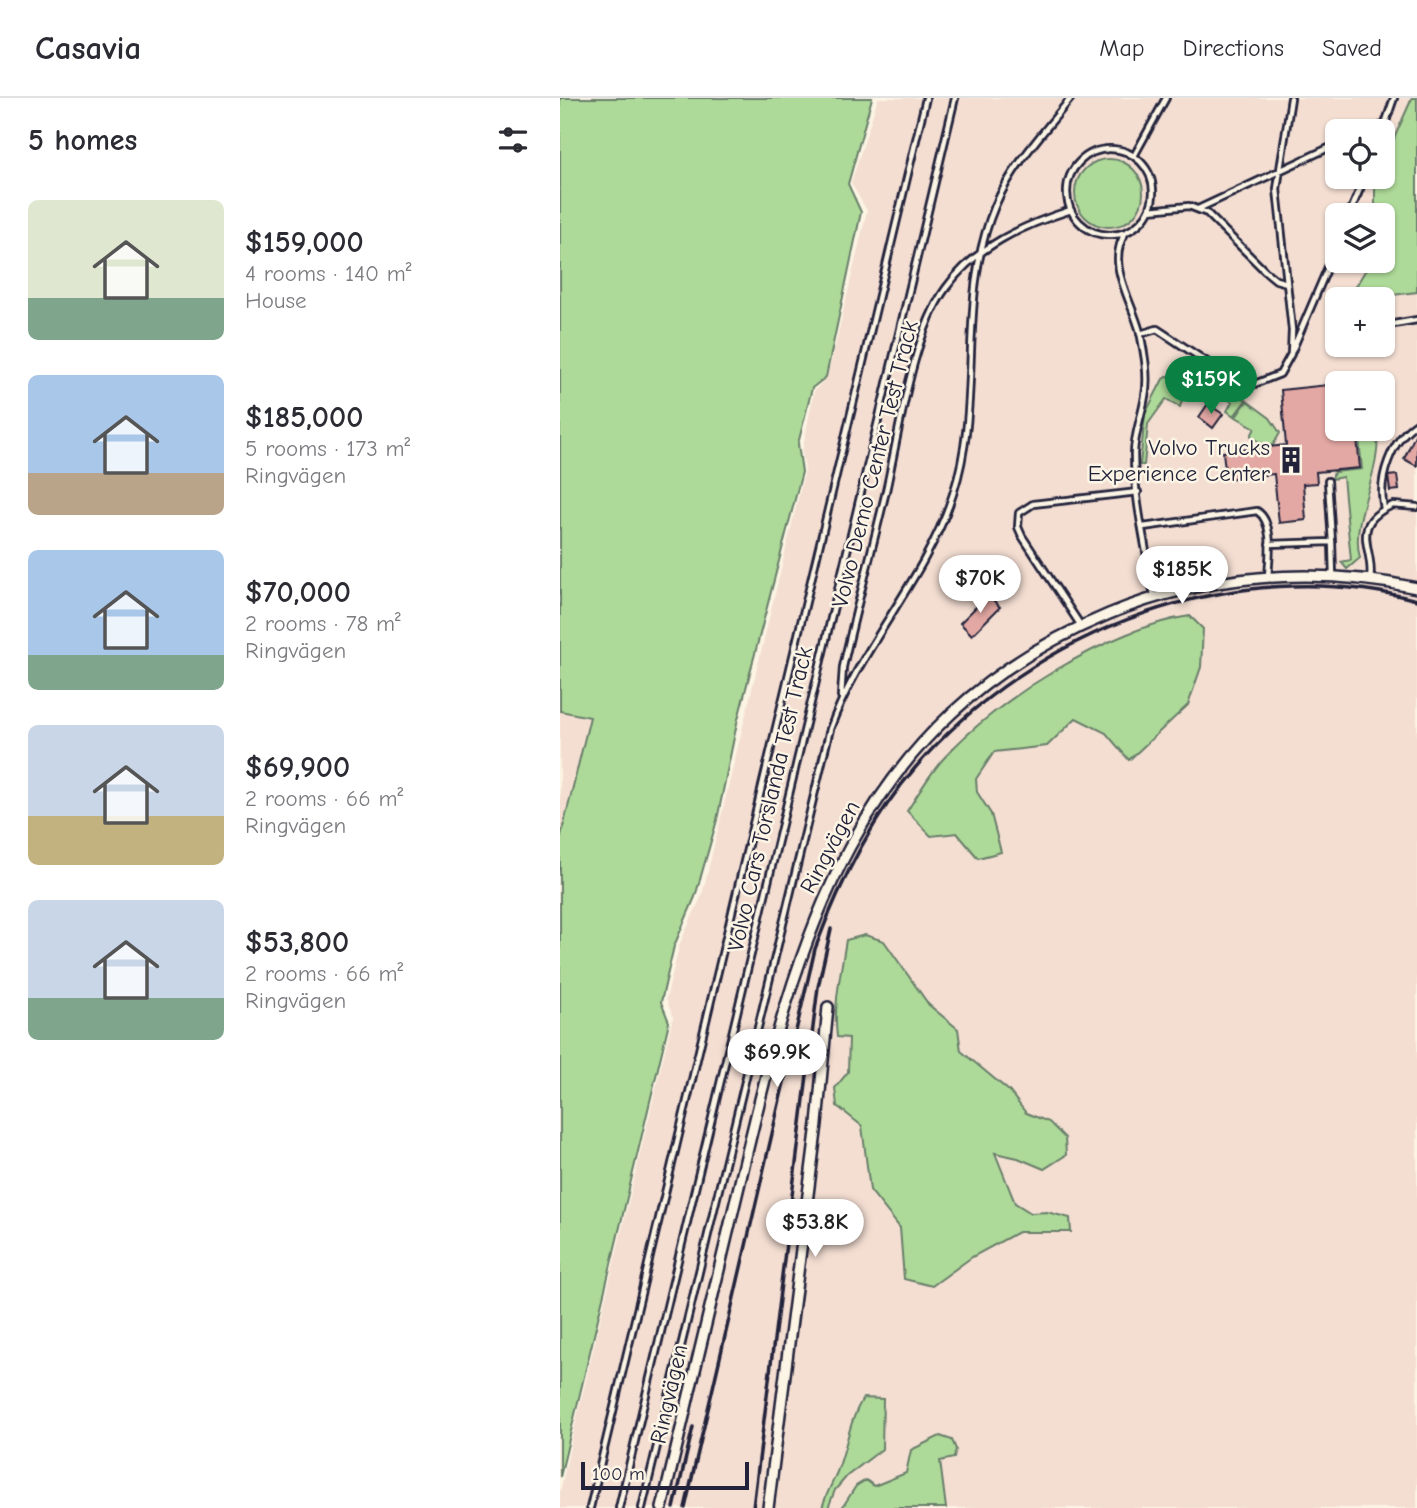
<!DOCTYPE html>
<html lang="en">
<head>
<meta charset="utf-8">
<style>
	:root { --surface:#fff; --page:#f2f2f3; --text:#2b2b33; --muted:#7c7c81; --line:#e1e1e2; --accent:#0b8043 }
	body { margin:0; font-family:"Comic Neue",sans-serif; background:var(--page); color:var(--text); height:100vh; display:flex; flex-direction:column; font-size:26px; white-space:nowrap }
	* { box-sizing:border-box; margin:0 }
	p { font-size:23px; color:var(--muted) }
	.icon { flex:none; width:38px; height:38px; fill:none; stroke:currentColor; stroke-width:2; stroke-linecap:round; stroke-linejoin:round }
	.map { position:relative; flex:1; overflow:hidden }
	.panel { display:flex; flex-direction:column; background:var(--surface); width:560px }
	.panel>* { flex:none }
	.fabs { position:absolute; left:765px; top:21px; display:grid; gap:14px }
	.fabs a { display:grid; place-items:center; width:70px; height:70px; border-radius:10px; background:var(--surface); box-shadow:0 2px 5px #0004; font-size:35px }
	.scale { position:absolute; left:21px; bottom:18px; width:168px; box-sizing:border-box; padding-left:7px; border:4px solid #22223b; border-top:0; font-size:19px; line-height:24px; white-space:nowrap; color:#22223b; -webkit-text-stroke:5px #fcf5e5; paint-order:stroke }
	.price { position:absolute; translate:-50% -60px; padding:0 16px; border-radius:24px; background:#fff; color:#222; font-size:23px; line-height:46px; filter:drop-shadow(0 2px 4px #0008) }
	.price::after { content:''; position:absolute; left:50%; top:42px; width:21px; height:16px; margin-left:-10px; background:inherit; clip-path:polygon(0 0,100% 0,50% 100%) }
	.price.current { background:var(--accent); color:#fff }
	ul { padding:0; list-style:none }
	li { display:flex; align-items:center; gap:21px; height:175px; padding:0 28px }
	li span { display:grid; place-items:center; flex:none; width:196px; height:140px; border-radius:10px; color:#555 }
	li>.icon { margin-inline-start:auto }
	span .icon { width:84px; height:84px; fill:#fffc; stroke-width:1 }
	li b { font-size:30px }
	h2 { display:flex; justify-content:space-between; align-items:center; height:84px; padding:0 28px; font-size:30px }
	header { display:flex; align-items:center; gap:42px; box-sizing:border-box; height:98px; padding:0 35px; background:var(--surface); border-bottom:2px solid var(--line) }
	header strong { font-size:33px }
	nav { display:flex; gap:38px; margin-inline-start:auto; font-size:24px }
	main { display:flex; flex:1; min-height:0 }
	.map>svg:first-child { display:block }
	.built { fill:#f4ded2; fill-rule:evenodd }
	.green { fill:#aeda99; stroke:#687e6a; stroke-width:2 }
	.building { fill:#e3a8a4; stroke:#22223b; stroke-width:2 }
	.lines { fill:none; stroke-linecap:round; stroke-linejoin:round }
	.service-casing { stroke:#22223b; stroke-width:10 }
	.minor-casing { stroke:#22223b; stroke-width:14 }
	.service { stroke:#fcf5e5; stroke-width:4.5 }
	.minor { stroke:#fcf5e5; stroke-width:9 }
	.rail { stroke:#22223b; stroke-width:3.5 }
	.labels { text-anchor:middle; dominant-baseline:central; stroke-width:5; stroke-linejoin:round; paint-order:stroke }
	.poi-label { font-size:23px; fill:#22223b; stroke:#fcf5e5; text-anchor:end }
	.street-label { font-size:23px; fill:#22223b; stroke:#fcf5e5 }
</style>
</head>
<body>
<header>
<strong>Casavia</strong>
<nav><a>Map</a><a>Directions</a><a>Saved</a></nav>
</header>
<main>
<section class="panel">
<h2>5 homes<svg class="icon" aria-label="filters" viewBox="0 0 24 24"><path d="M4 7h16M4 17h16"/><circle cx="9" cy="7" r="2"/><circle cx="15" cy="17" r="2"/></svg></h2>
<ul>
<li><span style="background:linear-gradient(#dfe7d0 70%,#7fa58c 0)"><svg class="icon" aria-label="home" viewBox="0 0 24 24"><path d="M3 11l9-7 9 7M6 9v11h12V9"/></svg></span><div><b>$159,000</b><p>4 rooms · 140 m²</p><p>House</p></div></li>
<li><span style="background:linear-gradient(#a9c7e8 70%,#b9a48a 0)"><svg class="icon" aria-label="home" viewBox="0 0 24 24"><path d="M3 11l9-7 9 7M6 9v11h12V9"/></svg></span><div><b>$185,000</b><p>5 rooms · 173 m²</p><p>Ringvägen</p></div></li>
<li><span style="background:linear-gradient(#a9c7e8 75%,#7fa58c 0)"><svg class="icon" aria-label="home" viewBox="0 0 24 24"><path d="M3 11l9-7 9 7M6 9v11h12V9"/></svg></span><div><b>$70,000</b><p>2 rooms · 78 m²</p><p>Ringvägen</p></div></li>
<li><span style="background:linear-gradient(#c9d6e8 65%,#c2b280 0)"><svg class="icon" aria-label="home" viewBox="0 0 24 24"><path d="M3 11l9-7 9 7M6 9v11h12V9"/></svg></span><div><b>$69,900</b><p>2 rooms · 66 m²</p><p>Ringvägen</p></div></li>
<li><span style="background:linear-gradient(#c9d6e8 70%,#7fa58c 0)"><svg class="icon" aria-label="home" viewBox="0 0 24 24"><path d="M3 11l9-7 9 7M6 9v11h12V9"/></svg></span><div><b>$53,800</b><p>2 rooms · 66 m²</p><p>Ringvägen</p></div></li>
</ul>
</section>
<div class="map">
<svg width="857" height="1410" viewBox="0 0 857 1410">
	<rect width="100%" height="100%" fill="#fcf5e5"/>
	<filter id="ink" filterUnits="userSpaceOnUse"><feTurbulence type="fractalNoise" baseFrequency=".0143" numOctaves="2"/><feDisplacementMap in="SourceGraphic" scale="14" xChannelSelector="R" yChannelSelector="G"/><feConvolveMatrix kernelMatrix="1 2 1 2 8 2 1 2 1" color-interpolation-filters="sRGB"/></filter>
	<g filter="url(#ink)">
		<path class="built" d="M318,0h539v1410h-857v-16l14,-63 99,-412 -7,-18 14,-56 22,-48 103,-425 -3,-18 12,-61 13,-14 5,-18 35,-148 -16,-28zM777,33h45v46h-45zM777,117h45v46h-45zM777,201h45v46h-45zM777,285h45v46h-45z
			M0,613l30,5 -30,124z"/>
		<path class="green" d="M0,0h312l-24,86 13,28 -35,165 -14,11 -14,56 4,28 -65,251 -20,97 -22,77 -21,49 -13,56 8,20 -109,455v-637l30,-123 -30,-6z
			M852,0h5v194l-58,7 -6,-8 18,-30h11v-46h-7v-36l7,-2 1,-14z
			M515 95a34 34 0 1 1 68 0a34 34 0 1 1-68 0Z
			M608,278l20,4 -8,27 -14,-8 -18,25 -4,41h-4l5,-51 18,-35z
			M666,287l20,15 -12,16 -7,-5 5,-9 -15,-11z
			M687,303l23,17 10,15 -7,12 -7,1 -15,-10 4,-8 -19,-11z
			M798,331h19c6,44 -28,89 -17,129l-13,11 -6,-7 10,-2 -8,-83 -11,2 2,-7 28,-3z
			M630,518l13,13 -2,38 -13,38 -59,55 -23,-27 -30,-15 -29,28 -53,6 -18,27 1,13 14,22 10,38 -23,6 -21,-25 -26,3 -24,-25c12,-18 23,-38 37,-53 51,-58 170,-132 246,-142z
			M305,837l19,6 45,64 29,24 3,22 48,40 17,22 23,9 16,16 1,17 -22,14 -26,-11 -23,-5 20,50 16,10 16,-1 23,6 1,14h-53l-46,25 -40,29 -28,-7 -4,-51 -30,-38 -8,-64 -25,-20 -2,-18 13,-16 1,-34 -12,-1c-4,-32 4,-65 9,-97z
			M303,1300l20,1 -1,50 -35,27 -12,14 -7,18h-6c4,-14 10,-24 15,-36 10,-25 12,-51 26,-74z
			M380,1338l12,4 4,9 -2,9 -14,3 6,47h-104l14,-22 10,-6 8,6 32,-13 5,-23z"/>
		<path class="building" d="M777,286v45h19l4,39 -44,4 1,11 -14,1 3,36 -27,3 -5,-49 -48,5 -3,-27 63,-7 -5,-55z
			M648,306l15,10 -10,14 -14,-11z
			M855,337l2,1v30l-13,-7z
			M837,377l2,15 -9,1 -2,-15z
			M428,497l12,12 -28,28 -12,-12z"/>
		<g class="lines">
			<defs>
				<path id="service" d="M808,33l17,-7 9,-26
					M507 94a43 43 0 1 1 86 0a43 43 0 1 1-86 0Z
					M574,58l32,-58
					M638,111l139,-65
					M589,112l40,-4 18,7 58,58 11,9 11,3
					M789,117l16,-38
					M566,134c-21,31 5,66 14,100 4,20 9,44 5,64 -3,20 -11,38 -11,58 0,47 13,97 20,143
					M822,228l35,-6
					M580,236l17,-5 79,52 16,4 28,-11 11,-20 1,-24 -15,-141 14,-91
					M732,253l45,-105
					M768,383l4,61
					M824,411c-7,-30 7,-69 33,-86
					M583,429l114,-16c18,12 12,47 11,66
					M709,446l63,-2 1,34
					M810,481c6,-28 -24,-54 23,-74l24,2
					M521,528l-59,-90 -4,-9 1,-14 14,-9 105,-12
					M281,598l2,-29c13,-58 29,-117 43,-176 13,-58 26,-156 60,-203 30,-42 78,-63 125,-78
					M30,1410l336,-1410
					M59,1410l336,-1410
					M82,1410l188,-779c30,-83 96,-150 123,-235 31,-93 3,-196 42,-288 17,-40 48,-73 76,-108"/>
				<path id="minor" d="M102,1410c26,-109 52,-217 78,-326 57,-244 114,-462 369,-568 96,-40 207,-48 308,-26
					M208,1410l49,-384 11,-117"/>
			</defs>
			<use href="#service" class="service-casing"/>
			<use href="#minor" class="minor-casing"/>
			<use href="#service" class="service"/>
			<use href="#minor" class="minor"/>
			<path class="rail" d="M114,1410l19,-81
				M125,1410l130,-559c24,-64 55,-129 100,-181 119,-139 321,-216 502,-168
				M193,1410l65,-521 13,-58"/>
		</g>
	</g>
	<defs>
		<symbol id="building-bare" viewBox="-9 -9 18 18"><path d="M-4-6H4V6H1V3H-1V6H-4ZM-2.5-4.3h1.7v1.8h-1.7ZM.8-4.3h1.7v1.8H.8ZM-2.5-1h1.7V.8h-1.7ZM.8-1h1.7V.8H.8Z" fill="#22223b" stroke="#fcf5e5" stroke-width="2.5" paint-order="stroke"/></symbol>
	</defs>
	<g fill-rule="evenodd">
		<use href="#building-bare" x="712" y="343" width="38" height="38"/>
	</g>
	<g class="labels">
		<g class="poi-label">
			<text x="710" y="349">Volvo Trucks<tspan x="710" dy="26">Experience Center</tspan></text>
		</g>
		<g class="street-label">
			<text transform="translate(315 366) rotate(-76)">Volvo Demo Center Test Track</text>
			<text transform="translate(210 701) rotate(-77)">Volvo Cars Torslanda Test Track</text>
			<text transform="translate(270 749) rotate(-62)">Ringvägen</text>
			<text transform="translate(109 1296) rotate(-77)">Ringvägen</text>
		</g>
	</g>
</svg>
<div class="fabs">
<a><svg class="icon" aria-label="locate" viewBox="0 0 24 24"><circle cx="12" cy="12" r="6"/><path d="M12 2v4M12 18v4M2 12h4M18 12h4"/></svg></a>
<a><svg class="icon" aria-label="layers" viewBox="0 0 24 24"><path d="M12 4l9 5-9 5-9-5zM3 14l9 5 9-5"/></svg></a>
<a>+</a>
<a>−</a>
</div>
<div class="scale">100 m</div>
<b class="price current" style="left:651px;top:318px">$159K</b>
<b class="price" style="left:622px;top:508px">$185K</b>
<b class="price" style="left:420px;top:517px">$70K</b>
<b class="price" style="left:217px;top:991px">$69.9K</b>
<b class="price" style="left:255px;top:1161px">$53.8K</b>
</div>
</main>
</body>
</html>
